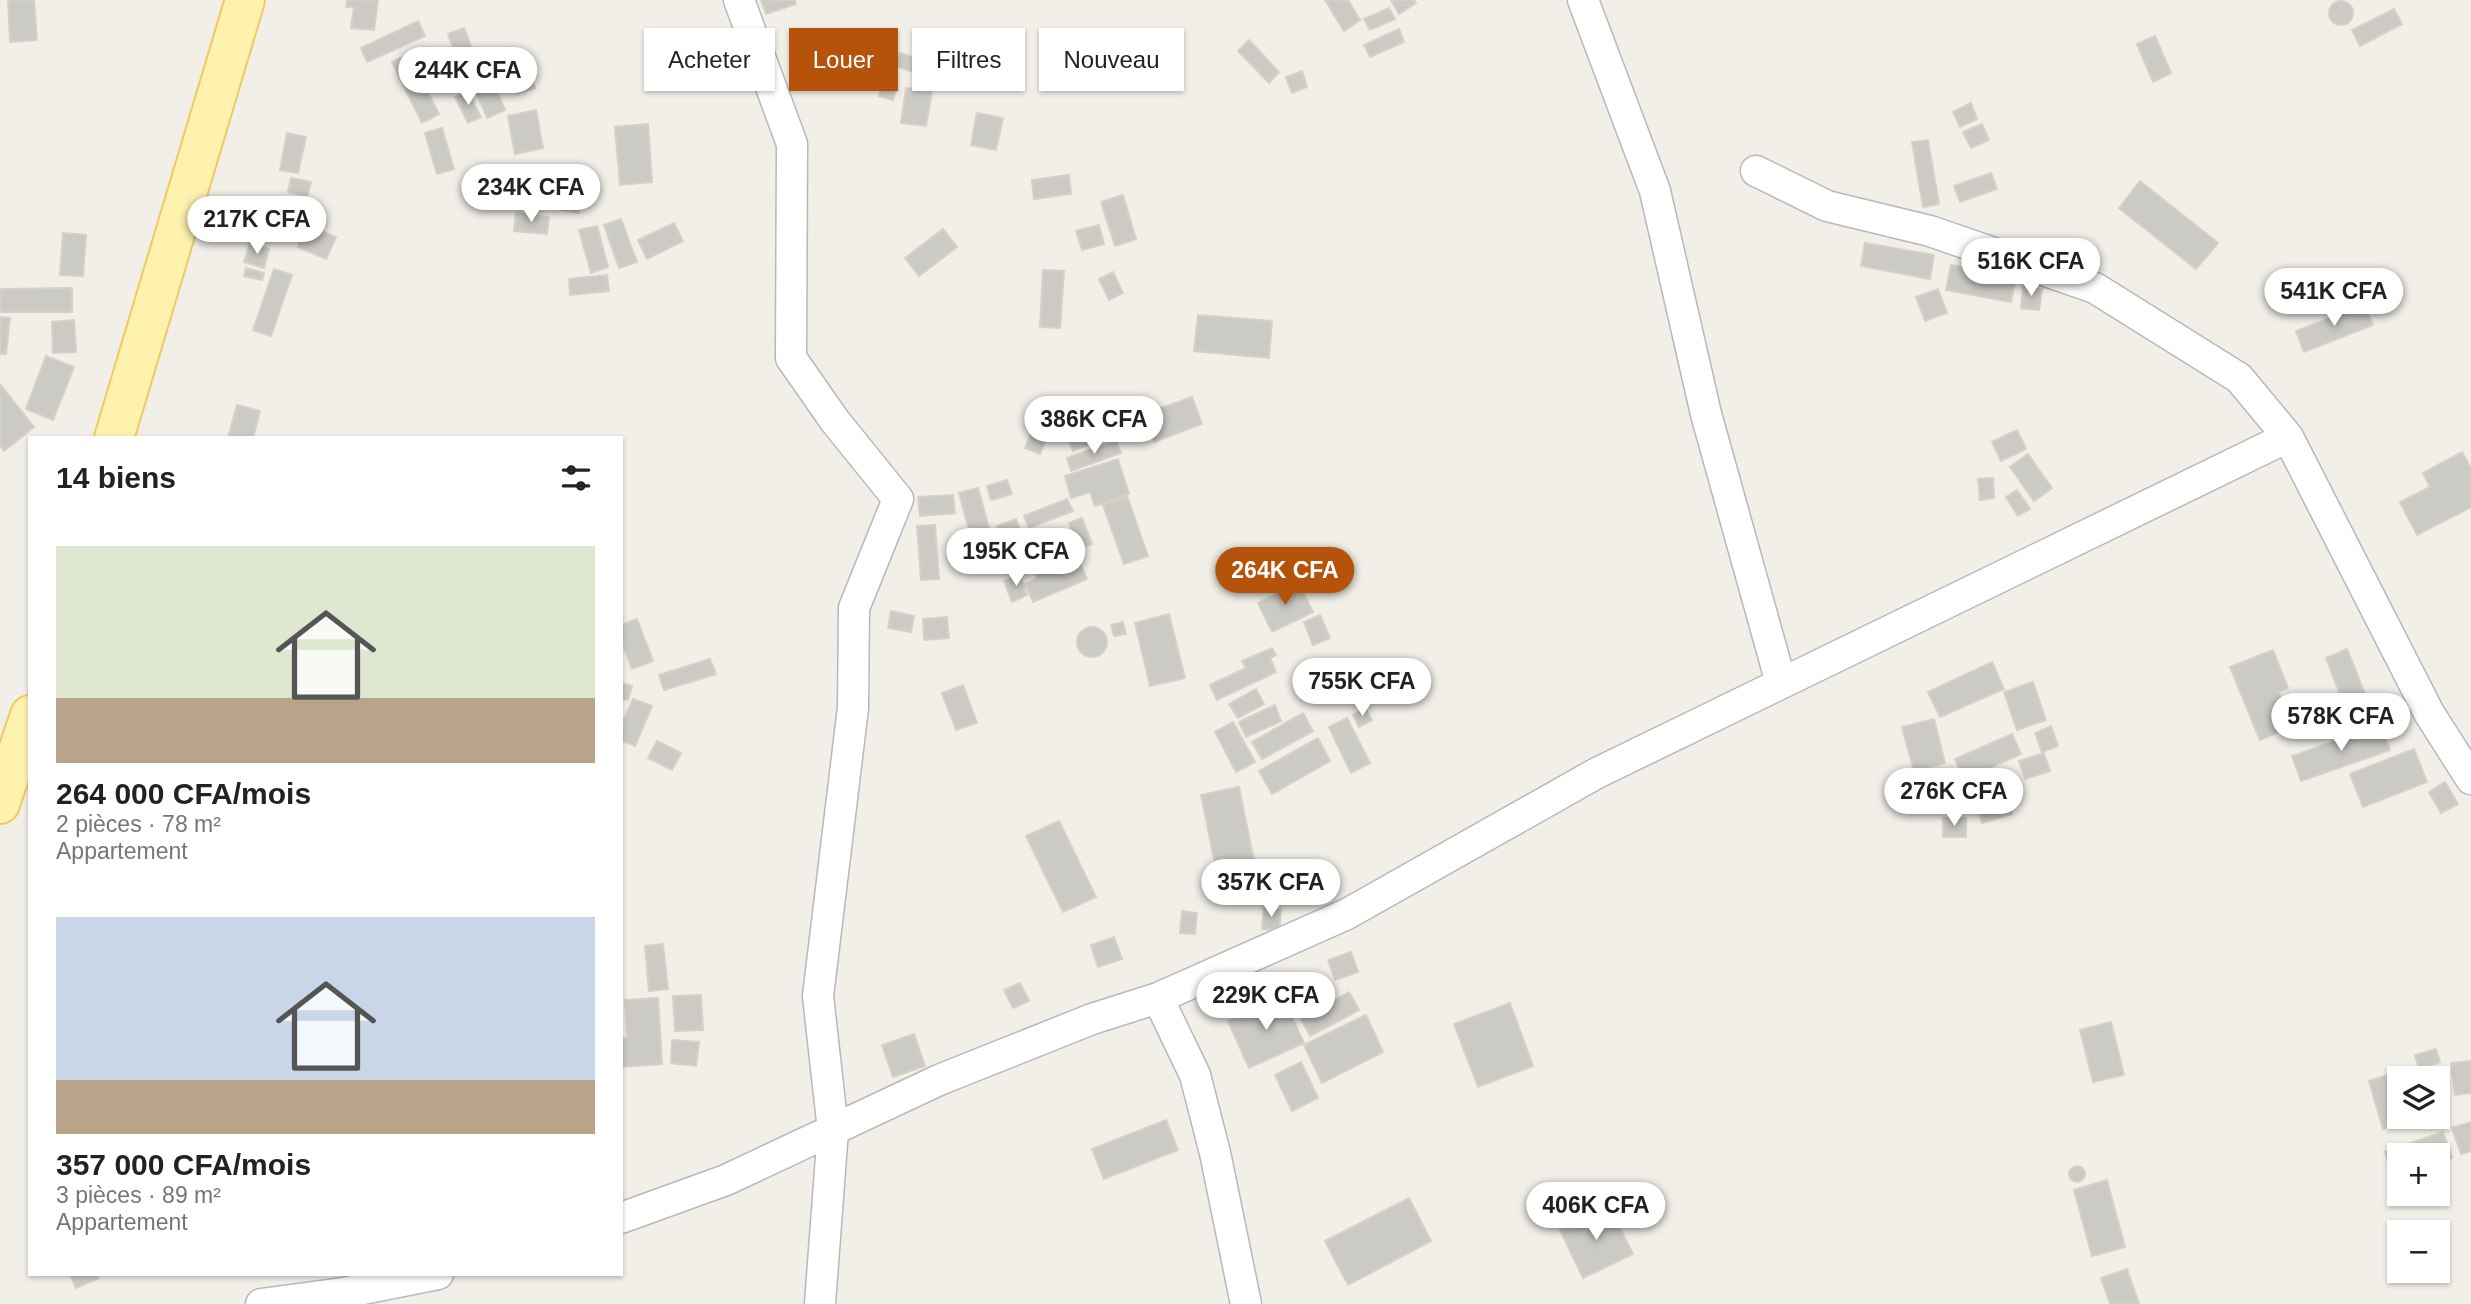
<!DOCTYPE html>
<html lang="fr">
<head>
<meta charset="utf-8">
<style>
	:root { --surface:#fff; --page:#f6f6f6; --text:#222; --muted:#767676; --accent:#b45309 }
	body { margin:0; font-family:Helvetica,sans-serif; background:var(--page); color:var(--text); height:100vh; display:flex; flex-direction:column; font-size:26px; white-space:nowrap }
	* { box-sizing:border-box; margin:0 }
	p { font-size:23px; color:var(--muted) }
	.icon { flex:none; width:38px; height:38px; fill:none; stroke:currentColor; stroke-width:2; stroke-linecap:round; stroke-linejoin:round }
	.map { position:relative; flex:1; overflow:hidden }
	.details { position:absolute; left:28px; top:436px; width:595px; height:840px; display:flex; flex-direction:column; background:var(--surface); border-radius:0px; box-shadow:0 2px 5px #0004 }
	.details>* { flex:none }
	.top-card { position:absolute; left:644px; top:28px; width:665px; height:63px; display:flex; gap:14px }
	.buttons { position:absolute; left:2387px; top:1066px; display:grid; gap:14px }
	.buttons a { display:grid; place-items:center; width:63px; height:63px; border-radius:0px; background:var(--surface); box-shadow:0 2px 5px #0004; font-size:35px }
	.price { position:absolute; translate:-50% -60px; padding:0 16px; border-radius:24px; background:#fff; color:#222; font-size:23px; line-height:46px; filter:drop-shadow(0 2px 4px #0008) }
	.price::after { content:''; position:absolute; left:50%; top:42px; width:21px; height:16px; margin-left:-10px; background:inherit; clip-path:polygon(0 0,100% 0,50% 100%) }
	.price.current { background:var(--accent); color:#fff }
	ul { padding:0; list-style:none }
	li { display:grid; align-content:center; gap:14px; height:371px; padding:0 28px }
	li span { display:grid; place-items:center; height:217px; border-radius:0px; color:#555 }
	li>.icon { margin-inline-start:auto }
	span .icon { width:126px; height:126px; fill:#fffc; stroke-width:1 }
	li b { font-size:30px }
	h2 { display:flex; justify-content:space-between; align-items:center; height:84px; padding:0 28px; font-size:30px }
	.tag { padding:0 24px; border-radius:0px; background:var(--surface); box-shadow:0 2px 5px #0004; font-size:24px; line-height:63px }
	.tag.current { background:var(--accent); color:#fff }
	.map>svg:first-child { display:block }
	.building { fill:#cccac5; stroke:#d6d1c6; stroke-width:2 }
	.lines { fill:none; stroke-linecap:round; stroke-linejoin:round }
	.street-casing { stroke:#b5b8bc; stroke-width:33 }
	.primary-casing { stroke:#f2c960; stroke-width:42 }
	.street { stroke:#fff; stroke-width:30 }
	.primary { stroke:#fff2af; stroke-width:38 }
</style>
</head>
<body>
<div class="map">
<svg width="2471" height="1304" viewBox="0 0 2471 1304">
	<rect width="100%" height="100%" fill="#f1efe8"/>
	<path class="building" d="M8,0h26l3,40 -27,2z
		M347,0h31l-4,30 -23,-2 3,-21h-8z
		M761,0h34l1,4 -30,10z
		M1325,0h23l12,20 -16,11z
		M1391,0h23l2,3 -17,11z
		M2329 13a12 12 0 1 1 24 0a12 12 0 1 1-24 0Z
		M1389,8l6,11 -25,11 -6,-11z
		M2394,9l8,15 -42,22 -8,-16z
		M418,21l7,15 -58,26 -6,-14z
		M464,28l8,21 -16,6 -8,-21z
		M1399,29l5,13 -34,15 -6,-12z
		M2155,36l16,37 -18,9 -16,-38z
		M1249,40l30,32 -10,11 -31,-32z
		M424,47l10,19 -15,8 20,40 -17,9 -30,-61z
		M523,50l12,38 -18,6 -11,-39z
		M900,53l20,6 -5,14 -19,-7z
		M1302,71l5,16 -15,6 -6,-16z
		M493,82l12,28 -18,8 -12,-29z
		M882,82l15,3 -4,15 -14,-4z
		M906,88l26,3 -6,35 -25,-3z
		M467,91l14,26 -13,6 -13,-26z
		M1971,103l6,16 -17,8 -7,-15z
		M536,110l7,38 -28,6 -7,-38z
		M977,113l26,5 -7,32 -25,-5z
		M648,124l4,58 -32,3 -5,-58z
		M1982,124l7,16 -18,8 -8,-16z
		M442,128l12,41 -17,5 -12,-41z
		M287,133l19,4 -8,36 -18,-3z
		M1928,140l11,64 -16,3 -11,-65z
		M1991,173l6,16 -37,13 -6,-16z
		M1069,175l2,19 -37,5 -2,-19z
		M291,178l20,4 -4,14 -19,-4z
		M527,180l56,10 -4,23 -56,-10z
		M2140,181l78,62 -22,26 -77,-61z
		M1123,195l13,44 -21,7 -14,-44z
		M516,213l33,4 -2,17 -33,-3z
		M621,219l16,43 -18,6 -15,-43z
		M674,223l9,18 -36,18 -9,-19z
		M307,225l29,12 -10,22 -28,-12z
		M1099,225l5,19 -22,6 -6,-19z
		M597,226l11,41 -17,6 -12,-43z
		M943,229l14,18 -38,29 -14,-18z
		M63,233l23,2 -3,41 -23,-1z
		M250,243l19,6 -5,19 -20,-6z
		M1865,243l69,12 -4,24 -69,-13z
		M1951,265l65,12 -5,25 -65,-12z
		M246,268l18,5 -2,7 -18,-4z
		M274,269l18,6 -21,61 -18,-6z
		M1043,270l21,1 -4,57 -20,-1z
		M1113,272l10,21 -14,7 -10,-21z
		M607,275l2,16 -39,4 -1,-16z
		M2023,287l19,2 -3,21 -18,-2z
		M72,288v24h-72v-23z
		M1938,289l9,24 -22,8 -9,-24z
		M2365,305l8,20 -69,27 -8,-21z
		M1198,315l74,6 -3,37 -75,-7z
		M0,317l10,1 -4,36h-6z
		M74,320l2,32 -23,1 -1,-31z
		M46,356l28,11 -21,53 -27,-11z
		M0,384l34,43 -30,24 -4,-6z
		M1192,397l10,27 -48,18 -10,-28z
		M1100,403l13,31 -40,17 -13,-32z
		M237,405l23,6 -7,27h-25z
		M1037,419l15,7 -12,28 -15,-6z
		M2017,430l9,19 -25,12 -9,-19z
		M1116,441l5,12 -50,18 -4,-13z
		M2462,452l9,17v38l-54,28 -17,-33 30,-15 -7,-14z
		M2028,454l24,34 -18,13 -24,-34z
		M1118,459l11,35 -34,12 -5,-14 -19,6 -6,-22z
		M1993,478l1,20 -14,2 -2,-21z
		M1007,480l5,14 -21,6 -4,-14z
		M978,488l12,44 -19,5 -12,-44z
		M2017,490l13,19 -12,7 -12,-19z
		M953,495l2,18 -35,3 -2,-19z
		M1127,496l21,60 -24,8 -21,-59z
		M1067,499l6,12 -44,17 -5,-12z
		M1082,518l10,26 -14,5 -9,-26z
		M1016,519l5,14 -19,6 -5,-13z
		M935,525l4,54 -18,1 -4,-54z
		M1075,551l12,28 -54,23 -8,-18 12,-6 -4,-10z
		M1020,575l7,20 -15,7 -8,-21z
		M1298,582l15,30 -41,20 -14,-29z
		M891,611l23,5 -3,16 -23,-4z
		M1169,614l16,64 -35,8 -15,-63z
		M1320,615l10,23 -17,7 -9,-23z
		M947,617l2,21 -25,2 -1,-21z
		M637,619l16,42 -21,8 -11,-29v-15z
		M1123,622l3,12 -12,2 -3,-11z
		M1077 642a15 15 0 1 1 30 0a15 15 0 1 1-30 0Z
		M1272,648l4,7 -6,3 6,14 -59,28 -7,-15 36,-17 -4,-7z
		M2347,649l28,70 -22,9 -27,-70z
		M2273,650l15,38 -10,4 15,34 -33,14 -30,-73z
		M710,659l6,15 -52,16 -5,-15z
		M1992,662l12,27 -64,28 -12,-25z
		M1362,679l7,13 -8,4 -7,-13z
		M2033,682l13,38 -29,10 -13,-38z
		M621,683l11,3 -4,14 -7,-1z
		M963,685l14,38 -21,7 -14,-37z
		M1256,689l8,15 -26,14 -9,-14z
		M633,699l19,7 -17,40 -14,-6v-14z
		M1275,705l6,16 -35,16 -7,-15z
		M1365,708l7,12 -13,7 -6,-12z
		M1303,713l10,18 -51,28 -10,-17z
		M1347,718l23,45 -19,10 -22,-46z
		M1934,719l11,44 -31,8 -12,-44z
		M1233,722l22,40 -19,10 -21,-40z
		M2381,725l9,25 -89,31 -9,-25z
		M2051,726l7,20 -16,6 -7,-19z
		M2012,734l9,20 -57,25 -9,-20z
		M1318,738l12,23 -58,33 -13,-23z
		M657,741l24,12 -9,17 -24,-12z
		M2414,749l13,33 -64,25 -13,-33z
		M2044,753l6,18 -25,8 -6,-18z
		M2445,782l13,22 -17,9 -12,-21z
		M1239,787l18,89 -38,8 -18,-89z
		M2004,790l8,24 -30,9 -7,-23z
		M1943,818h23v19h-23z
		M1059,821l37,76 -33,15 -37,-76z
		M1264,908l17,2 -2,20 -17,-1z
		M1182,911l15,2 -2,21 -15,-1z
		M1114,937l8,22 -24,8 -7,-22z
		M663,944l5,45 -19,2 -4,-45z
		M1351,952l7,20 -23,8 -7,-20z
		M1020,983l9,18 -16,7 -9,-18z
		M1349,992l10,18 -49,26 -9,-17z
		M701,995l2,35 -28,1 -2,-35z
		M1282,996l22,47 -55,25 -21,-47z
		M658,998l4,66 -41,3v-29h6l-2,-38z
		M1510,1003l23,63 -55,21 -24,-63z
		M1366,1015l17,37 -61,31 -18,-38z
		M2111,1022l13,53 -31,7 -13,-52z
		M914,1034l11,32 -32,11 -11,-32z
		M672,1040l27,2 -3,24 -25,-3z
		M2436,1049l4,13 -21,7 -4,-14z
		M2471,1061v32l-16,2 -4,-32z
		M1301,1062l17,36 -26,13 -17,-36z
		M2398,1072l2,6 -1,38h13l1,3 -30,10 -14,-48z
		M1166,1120l12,30 -74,29 -12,-30z
		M2471,1122v29l-10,3 -9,-26z
		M2443,1132l9,26 -14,5v-8h-39v21l-6,3 -8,-27z
		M2069 1174a8 8 0 1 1 16 0a8 8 0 1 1-16 0Z
		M2107,1180l18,67 -33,9 -18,-66z
		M1409,1198l22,43 -83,44 -23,-44z
		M1609,1206l24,48 -50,24 -23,-48z
		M2127,1269l12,35h-29l-9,-26z
		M70,1274h27l2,4 -23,10z"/>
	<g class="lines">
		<defs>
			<path id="street" d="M739,0l53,144 -1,214 44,63 63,78 -44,109 -1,100 -35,288 15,134 -13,174
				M1583,0l72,191 51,223 75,269
				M1756,171l71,35 103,25 165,57 144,90 49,59 141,276 42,66
				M1158,998l37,77 20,78 31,151
				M621,1218l105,-38 213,-100 153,-61 66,-21 189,-84 250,-141 691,-336
				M261,1304l82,-11 95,-19"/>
			<path id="primary" d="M114,438l131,-438
				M0,804l30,-89"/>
		</defs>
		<use href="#street" class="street-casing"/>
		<use href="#primary" class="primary-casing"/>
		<use href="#street" class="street"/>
		<use href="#primary" class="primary"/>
	</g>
</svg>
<div class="buttons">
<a><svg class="icon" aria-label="layers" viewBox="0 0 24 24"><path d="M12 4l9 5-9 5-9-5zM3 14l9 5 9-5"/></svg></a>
<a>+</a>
<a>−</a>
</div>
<b class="price" style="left:468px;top:107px">244K CFA</b>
<b class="price" style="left:531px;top:224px">234K CFA</b>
<b class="price" style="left:257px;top:256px">217K CFA</b>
<b class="price" style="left:2031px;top:298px">516K CFA</b>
<b class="price" style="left:2334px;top:328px">541K CFA</b>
<b class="price" style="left:1094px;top:456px">386K CFA</b>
<b class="price" style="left:1016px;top:588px">195K CFA</b>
<b class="price current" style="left:1285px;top:607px">264K CFA</b>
<b class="price" style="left:1362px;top:718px">755K CFA</b>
<b class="price" style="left:2341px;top:753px">578K CFA</b>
<b class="price" style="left:1954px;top:828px">276K CFA</b>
<b class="price" style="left:1271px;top:919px">357K CFA</b>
<b class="price" style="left:1266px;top:1032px">229K CFA</b>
<b class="price" style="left:1596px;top:1242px">406K CFA</b>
<div class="top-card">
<a class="tag">Acheter</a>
<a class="tag current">Louer</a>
<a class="tag">Filtres</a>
<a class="tag">Nouveau</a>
</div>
<section class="details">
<h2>14 biens<svg class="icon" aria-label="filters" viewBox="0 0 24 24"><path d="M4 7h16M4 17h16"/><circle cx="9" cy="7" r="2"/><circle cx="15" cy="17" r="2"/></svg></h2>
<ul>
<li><span style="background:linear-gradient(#dfe7d0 70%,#b9a48a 0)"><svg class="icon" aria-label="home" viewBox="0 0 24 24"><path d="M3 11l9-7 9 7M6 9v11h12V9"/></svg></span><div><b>264 000 CFA/mois</b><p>2 pièces · 78 m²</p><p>Appartement</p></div></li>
<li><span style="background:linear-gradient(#c9d6e8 75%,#b9a48a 0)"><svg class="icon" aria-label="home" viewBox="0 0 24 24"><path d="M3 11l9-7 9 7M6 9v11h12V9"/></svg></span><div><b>357 000 CFA/mois</b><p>3 pièces · 89 m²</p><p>Appartement</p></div></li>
</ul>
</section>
</div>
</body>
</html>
